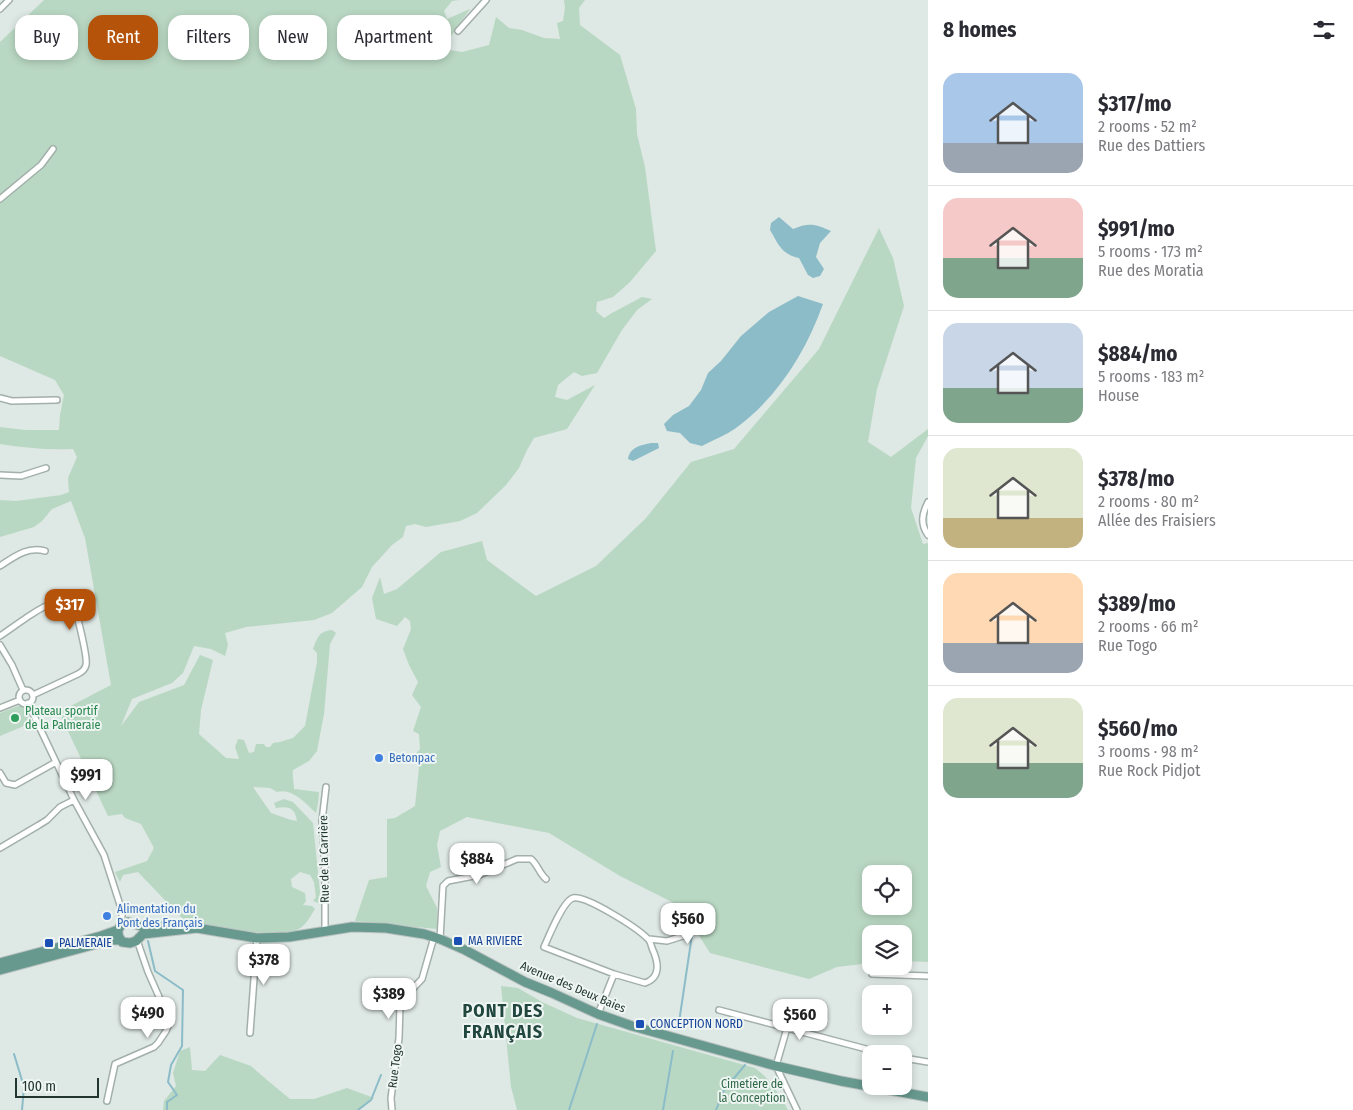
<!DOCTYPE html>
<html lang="en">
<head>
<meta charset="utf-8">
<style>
	:root { --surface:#fff; --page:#f2f2f3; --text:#2b2b33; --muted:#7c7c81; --line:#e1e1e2; --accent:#b45309 }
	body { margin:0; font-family:"Fira Sans Condensed",sans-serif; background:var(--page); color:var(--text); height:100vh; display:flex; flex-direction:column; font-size:19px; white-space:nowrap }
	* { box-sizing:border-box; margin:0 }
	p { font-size:16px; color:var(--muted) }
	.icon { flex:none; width:28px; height:28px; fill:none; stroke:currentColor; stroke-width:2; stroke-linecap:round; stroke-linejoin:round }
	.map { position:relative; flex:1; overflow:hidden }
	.panel { display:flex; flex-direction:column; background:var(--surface); width:425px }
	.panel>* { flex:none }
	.banner { position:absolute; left:15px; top:15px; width:475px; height:45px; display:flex; gap:10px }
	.buttons { position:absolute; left:862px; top:865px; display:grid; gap:10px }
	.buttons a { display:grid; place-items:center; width:50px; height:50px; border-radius:10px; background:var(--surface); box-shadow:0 2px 8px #0003; font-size:25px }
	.scale { position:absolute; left:15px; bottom:12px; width:84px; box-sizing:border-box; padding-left:5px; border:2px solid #213631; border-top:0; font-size:14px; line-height:18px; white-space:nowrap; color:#213631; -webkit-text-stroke:4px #eef5f2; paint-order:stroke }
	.price { position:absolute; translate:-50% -42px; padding:0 11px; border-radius:10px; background:#fff; color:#222; font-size:16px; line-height:32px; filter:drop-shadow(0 1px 2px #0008) }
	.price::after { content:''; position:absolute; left:50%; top:30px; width:15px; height:11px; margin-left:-8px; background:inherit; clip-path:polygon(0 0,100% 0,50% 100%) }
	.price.on { background:var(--accent); color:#fff }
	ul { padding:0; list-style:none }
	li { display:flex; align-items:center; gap:15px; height:125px; padding:0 15px }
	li+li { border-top:1px solid var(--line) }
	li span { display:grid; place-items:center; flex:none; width:140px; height:100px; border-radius:15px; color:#555 }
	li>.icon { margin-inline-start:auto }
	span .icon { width:60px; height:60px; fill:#fffc; stroke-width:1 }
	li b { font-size:21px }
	h2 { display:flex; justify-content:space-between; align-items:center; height:60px; padding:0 15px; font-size:21px }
	.tag { padding:0 18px; border-radius:15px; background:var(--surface); box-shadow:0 2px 8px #0003; font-size:18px; line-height:45px }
	.tag.on { background:var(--accent); color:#fff }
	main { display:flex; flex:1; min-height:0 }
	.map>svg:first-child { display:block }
	.green { fill:#b9d8c3; fill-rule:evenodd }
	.water { fill:#8bbcc8 }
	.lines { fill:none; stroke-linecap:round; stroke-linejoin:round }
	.stream { stroke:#8bbcc8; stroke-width:2 }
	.street-casing { stroke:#a2afab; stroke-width:8 }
	.primary-casing { stroke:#bcc3c1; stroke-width:11 }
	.street { stroke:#fff; stroke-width:5 }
	.primary { stroke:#67998f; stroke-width:9 }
	.leisure-dot { fill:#2e9e5b; stroke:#eef5f2; stroke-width:2 }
	.shop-dot { fill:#3f7fe0; stroke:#eef5f2; stroke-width:2 }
	.transit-dot { fill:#1a4fb4; stroke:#eef5f2; stroke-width:2 }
	.labels { text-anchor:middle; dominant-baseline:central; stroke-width:4; stroke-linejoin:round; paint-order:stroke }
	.leisure-label { font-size:12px; fill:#27864d; stroke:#eef5f2; text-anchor:start }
	.shop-label { font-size:12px; fill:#366cbe; stroke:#eef5f2; text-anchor:start }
	.street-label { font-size:12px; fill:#213631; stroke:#eef5f2 }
	.transit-label { font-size:12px; fill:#164399; stroke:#eef5f2; text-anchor:start }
	.park-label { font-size:12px; fill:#306848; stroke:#eef5f2 }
	.district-label { font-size:18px; font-weight:bold; letter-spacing:1px; fill:#20463e; stroke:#eef5f2 }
</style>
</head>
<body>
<main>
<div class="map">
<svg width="928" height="1110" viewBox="0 0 928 1110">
	<rect width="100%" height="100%" fill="#dee8e4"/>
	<path class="green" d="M44,0h415l-7,1 -8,10 3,8 23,-10 -21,30v11l13,2 27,-7 7,-28 13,11 13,2 22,8 16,1 -3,-16 6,-2 2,-13 -1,-8h21l-6,8 1,17 40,30 16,54 1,25 8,33 11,84 -26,31 -17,15 -16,5 -1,9 8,7 8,-5 30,-16 10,2 -15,11 -15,20 -25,43 -15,3 -8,-4 -16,13 -3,12 12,3 28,-15 -28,44 -33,9 -7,12 -8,18 -13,17 -29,28 -17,8 -34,6 -11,-3 -9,2 -3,11 -11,8 -20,22 -10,20 -30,26 -18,7 -68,7 -21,6 3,12 -3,11 -14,-7 -17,-3 -11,27 -11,10 -40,16 -11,27 18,-24 45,-17 16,-30 13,5 -12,50 -2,24 27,24 13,1 -4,-12 3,-8 6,1 5,13 5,-1 2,-8h8l2,3h4l3,-4 7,-1 13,-4 12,-12 12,-64v-9l-4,-4c4,-11 6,-18 19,-19l4,3 -6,11 -6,70 -7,37 -8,10 -16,9c-1,7 1,12 1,19l25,3 -1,11 -2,10c-10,-9 -23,-25 -39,-21l-7,-4 -17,-1 18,26 20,7 6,1c-2,-13 -8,-15 -21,-13l-2,-5 10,-4 9,3 20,21 7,69 -2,11 -5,-2 3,-4 -2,-15 -4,-7 -10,-3 -9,7 1,8 13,6 1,8 -3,4 9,1 3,3c-6,9 -10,19 -21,22 -19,6 -93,-3 -111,-12l-45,-47 -15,3 -3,7 -5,-10 32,-11 7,-13 -13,-24 -16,-6 -3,-4 -14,2 -49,-104 52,-27 -26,-147 -14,-37 -19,8 -10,12 -8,6 -34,10v-37l16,1 45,-6 8,-3 -1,-14 9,-21 -4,-8c-25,1 -49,-1 -73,-5v-17l25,3h34l1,-15 4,-20 -9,-15 -55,-24v-314z
		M879,228l14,30 11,48 -27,83 -9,53 23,15 37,-28v7l-12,22 -5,50 12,36 5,-1v419l-24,-1v-27h-33v29l-34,4 -28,12 -99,-26 -30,-47 -60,-30 -71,-43 -82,-16 -27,14 -3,14 4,22 -11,5 -4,14 11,22v21l-82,-8 14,-41 18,-3v-58l8,-1 20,-12 4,-38 -5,-12 6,-7 -1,-15 -6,-3 8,-24 -9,-12 6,-13 -9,-17 -6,-16 8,-20 -1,-8 -5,-4 -8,9 -21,-7 -4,-21 8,-21 4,17 13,-5 44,-37 41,-11 5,19 49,36 60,-30 50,-48 45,-56 43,-13 85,-100zM871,874h33v32h-33z
		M21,705l3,1 7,17 -31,13v-23z
		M501,986l17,2 24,14 35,16 178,50c15,11 24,26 33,42h-271l-6,-23z
		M190,1047l2,23 13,1 15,-16 31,11 16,14 23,19h24l33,-11 27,10 -16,12h-195l1,-9 12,-15 -3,-13 7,-22z"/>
	<path class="water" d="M779,217l14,12c16,-7 23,-5 38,2l-11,12 -4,14 8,12 -4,7 -7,2 -5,-3 -9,-17c-18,-4 -20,-13 -29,-28l1,-7z
		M798,296l25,8c-17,48 -46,94 -87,124 -10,7 -23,12 -34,18l-12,-3 -10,-10 -13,-2 -3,-7 9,-9 16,-9 12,-16 7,-17 13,-12 20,-25 28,-24z
		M651,443h7l1,5 -26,13 -5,-2c2,-12 13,-14 23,-16z"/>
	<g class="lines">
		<path class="stream" d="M148,941l7,30 28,19 -1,56 -11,19 -3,17 9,13 -10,7v8
			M678,1029l14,-94
			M14,1054l10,33 -2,23
			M358,1110l13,-10 10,-25
			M569,1110l28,-86
			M663,1110l10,-59
			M716,1110l8,-20 21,-25"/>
		<defs>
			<path id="street" d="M0,9l9,-9
				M458,31l28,-31
				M0,199l41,-34 12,-16
				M0,398l12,3 45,-1
				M0,475l21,1 25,-8
				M928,502c-6,12 -8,22 0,33
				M0,566c14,-9 27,-20 45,-15
				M0,636c9,-6 17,-12 26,-18 18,-12 34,-25 51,-3 2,10 11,42 9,50 -1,4 -4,7 -8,9l-45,21
				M0,645l12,20 11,25
				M19 697a7 7 0 1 1 14 0a7 7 0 1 1-14 0Z
				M28,703l46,97 30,55 17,53 1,7 -1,10
				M0,708l20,-8
				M0,773l6,10 9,2 41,-23
				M0,848l39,-23 8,-5 13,-13 14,-7
				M325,931v-60l-3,-50 4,-34
				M440,939l3,-53 5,-5 31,-6 38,-16h14c7,6 8,14 15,20
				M649,939l18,2 19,-6 2,-6 -10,-11
				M872,974l56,2
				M719,1010l166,44
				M598,1014l16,-40 31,9c17,-6 13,-22 7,-35 -1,-4 -2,-8 -5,-10 -10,-10 -61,-43 -74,-40 -10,3 -24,38 -29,49l70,27
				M787,1028l-11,38 21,44
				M250,1033l7,-95
				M904,1058l24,4
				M107,1101l8,-37 39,-17 4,-4 8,-12 3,-7 -5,-16 -16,-36 -11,-32
				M392,1110l-1,-12 8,-60 1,-33 3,-6 19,-20 12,-42"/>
			<path id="primary" d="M197,928l-54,6 -7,7 -6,2 -8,-1 -3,-5 -1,-3v-4l3,-5 7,-3 13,4 33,-1 23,3 60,10 32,-1 63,-10 34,1 38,6 16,5 25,11 60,32 27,11 46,21 34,12 144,40 65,15 87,16
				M0,963l101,-27 17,-6
				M0,970l111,-30h10"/>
		</defs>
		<use href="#street" class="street-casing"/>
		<use href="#primary" class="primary-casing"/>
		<use href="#street" class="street"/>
		<use href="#primary" class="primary"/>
	</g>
	<circle class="leisure-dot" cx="15" cy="718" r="5"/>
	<g class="shop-dot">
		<circle cx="379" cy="758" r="5"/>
		<circle cx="107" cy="916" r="5"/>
	</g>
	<g class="transit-dot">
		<rect x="453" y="936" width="10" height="10" rx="2.5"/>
		<rect x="44" y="938" width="10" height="10" rx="2.5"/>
		<rect x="635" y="1019" width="10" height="10" rx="2.5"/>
	</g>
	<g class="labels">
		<g class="leisure-label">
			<text x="25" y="711">Plateau sportif<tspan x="25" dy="14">de la Palmeraie</tspan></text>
		</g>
		<g class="shop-label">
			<text x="389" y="758">Betonpac</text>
			<text x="117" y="909">Alimentation du<tspan x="117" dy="14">Pont des Français</tspan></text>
		</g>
		<g class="street-label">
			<text transform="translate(324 859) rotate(-91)">Rue de la Carrière</text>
			<text transform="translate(573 987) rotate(23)">Avenue des Deux Baies</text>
			<text transform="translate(395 1066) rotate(-83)">Rue Togo</text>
		</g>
		<g class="transit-label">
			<text x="468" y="941">MA RIVIERE</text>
			<text x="59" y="943">PALMERAIE</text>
			<text x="650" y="1024">CONCEPTION NORD</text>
		</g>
		<g class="park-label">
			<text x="752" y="1084">Cimetière de<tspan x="752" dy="14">la Conception</tspan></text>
		</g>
		<g class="district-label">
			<text x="503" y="1011">PONT DES<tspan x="503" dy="21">FRANÇAIS</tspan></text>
		</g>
	</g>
</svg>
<div class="buttons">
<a><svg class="icon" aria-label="locate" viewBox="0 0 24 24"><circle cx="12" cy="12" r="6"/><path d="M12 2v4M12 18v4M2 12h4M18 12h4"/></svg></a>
<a><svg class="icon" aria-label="layers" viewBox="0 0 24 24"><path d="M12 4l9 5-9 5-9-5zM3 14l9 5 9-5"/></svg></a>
<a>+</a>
<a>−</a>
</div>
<div class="scale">100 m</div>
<b class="price on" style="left:70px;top:631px">$317</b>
<b class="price" style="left:86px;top:801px">$991</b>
<b class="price" style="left:477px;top:885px">$884</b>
<b class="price" style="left:688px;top:945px">$560</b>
<b class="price" style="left:264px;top:986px">$378</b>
<b class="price" style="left:389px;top:1020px">$389</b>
<b class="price" style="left:148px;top:1039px">$490</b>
<b class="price" style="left:800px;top:1041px">$560</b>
<div class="banner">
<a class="tag">Buy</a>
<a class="tag on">Rent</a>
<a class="tag">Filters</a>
<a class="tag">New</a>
<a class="tag">Apartment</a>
</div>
</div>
<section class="panel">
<h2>8 homes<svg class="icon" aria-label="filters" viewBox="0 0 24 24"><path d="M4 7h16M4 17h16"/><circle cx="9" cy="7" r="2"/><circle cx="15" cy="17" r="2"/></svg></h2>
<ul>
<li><span style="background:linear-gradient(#a9c7e8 70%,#9aa5b1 0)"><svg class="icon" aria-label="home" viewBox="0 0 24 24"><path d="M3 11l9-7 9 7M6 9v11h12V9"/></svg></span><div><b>$317/mo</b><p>2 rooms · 52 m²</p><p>Rue des Dattiers</p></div></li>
<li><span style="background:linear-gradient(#f6c9c9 60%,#7fa58c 0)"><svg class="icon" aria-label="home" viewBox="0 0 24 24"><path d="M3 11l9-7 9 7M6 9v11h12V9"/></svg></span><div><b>$991/mo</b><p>5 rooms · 173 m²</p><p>Rue des Moratia</p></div></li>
<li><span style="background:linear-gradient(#c9d6e8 65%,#7fa58c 0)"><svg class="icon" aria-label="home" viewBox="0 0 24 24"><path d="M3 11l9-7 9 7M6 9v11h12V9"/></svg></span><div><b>$884/mo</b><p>5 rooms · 183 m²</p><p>House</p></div></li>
<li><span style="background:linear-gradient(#dfe7d0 70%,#c2b280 0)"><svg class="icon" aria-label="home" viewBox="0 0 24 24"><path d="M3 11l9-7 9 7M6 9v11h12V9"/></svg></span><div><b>$378/mo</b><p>2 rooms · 80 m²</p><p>Allée des Fraisiers</p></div></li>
<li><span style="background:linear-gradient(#ffd9b3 70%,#9aa5b1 0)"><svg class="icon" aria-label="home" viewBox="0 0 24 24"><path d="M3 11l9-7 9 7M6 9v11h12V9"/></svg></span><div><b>$389/mo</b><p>2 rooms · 66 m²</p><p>Rue Togo</p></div></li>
<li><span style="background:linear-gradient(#dfe7d0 65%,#7fa58c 0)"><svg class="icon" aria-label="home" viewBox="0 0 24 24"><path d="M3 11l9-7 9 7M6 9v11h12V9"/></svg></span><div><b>$560/mo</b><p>3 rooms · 98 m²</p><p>Rue Rock Pidjot</p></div></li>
</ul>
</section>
</main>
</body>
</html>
